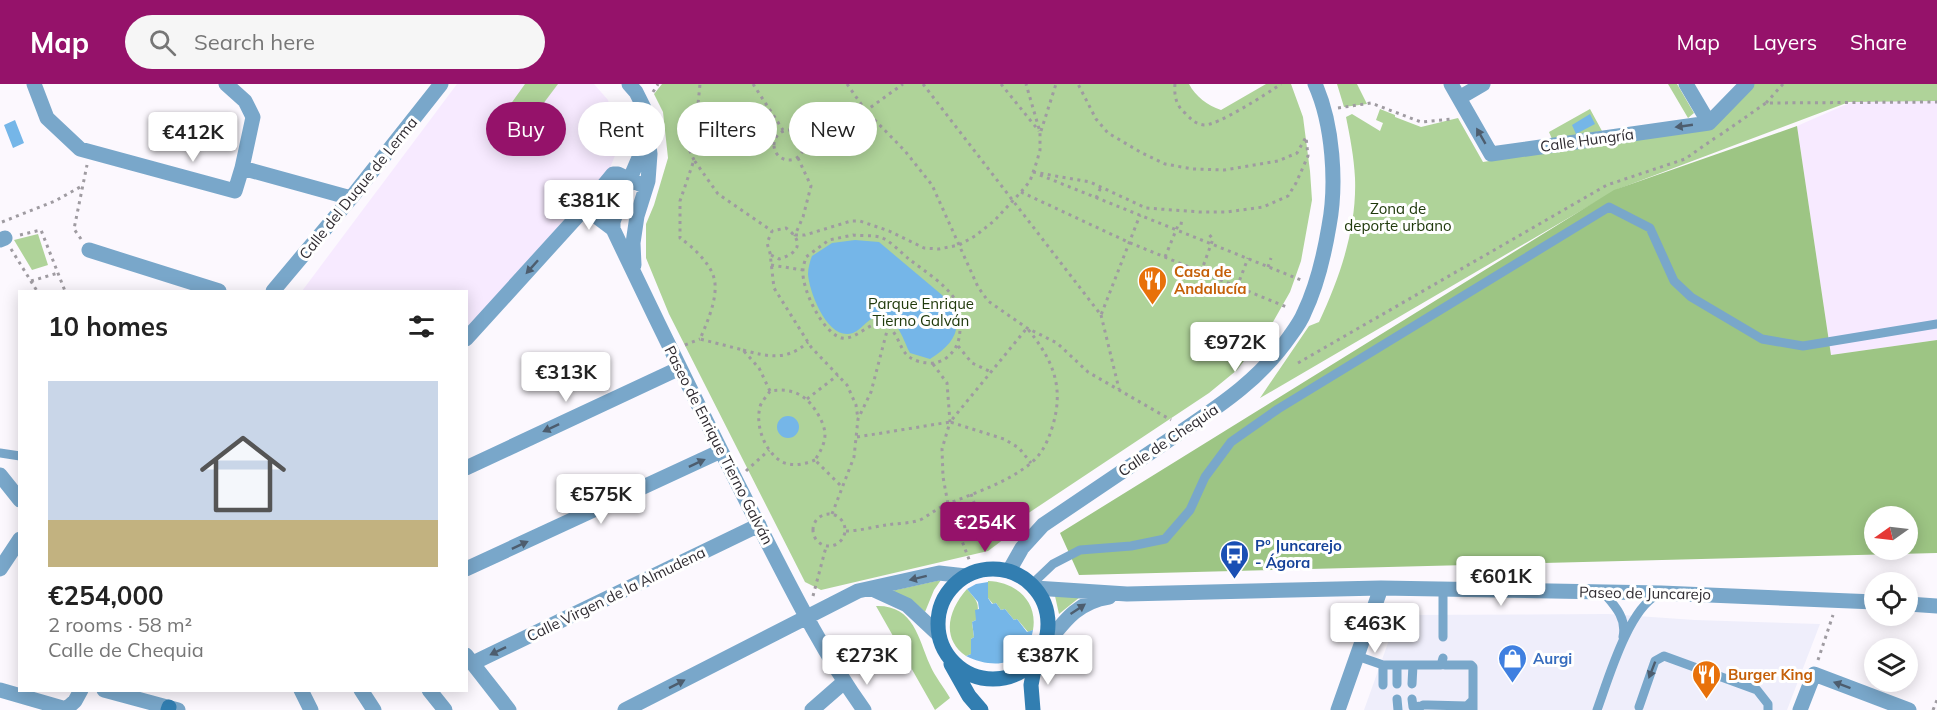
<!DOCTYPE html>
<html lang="en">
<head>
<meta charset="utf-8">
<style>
	:root { --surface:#fff; --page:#f6f6f6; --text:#222; --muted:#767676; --accent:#95126a }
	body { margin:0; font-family:Mulish,sans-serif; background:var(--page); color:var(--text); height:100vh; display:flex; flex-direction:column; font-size:22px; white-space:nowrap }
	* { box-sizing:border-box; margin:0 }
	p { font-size:20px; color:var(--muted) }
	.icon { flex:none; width:33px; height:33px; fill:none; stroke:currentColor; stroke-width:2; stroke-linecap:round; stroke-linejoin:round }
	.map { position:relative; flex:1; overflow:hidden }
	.panel { position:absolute; left:18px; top:206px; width:450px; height:402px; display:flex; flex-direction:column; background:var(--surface); border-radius:0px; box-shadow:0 3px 15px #0003 }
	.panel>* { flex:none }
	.banner { position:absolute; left:486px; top:18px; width:570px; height:54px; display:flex; gap:12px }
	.needle { width:39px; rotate:256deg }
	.buttons { position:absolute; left:1864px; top:422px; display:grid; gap:12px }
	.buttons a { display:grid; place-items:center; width:54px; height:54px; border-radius:50%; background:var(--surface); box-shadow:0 3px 15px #0003; font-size:30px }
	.price { position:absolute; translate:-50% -51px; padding:0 14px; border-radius:6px; background:#fff; color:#222; font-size:20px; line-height:39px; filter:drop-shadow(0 2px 3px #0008) }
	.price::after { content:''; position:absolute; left:50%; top:36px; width:18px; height:14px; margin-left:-9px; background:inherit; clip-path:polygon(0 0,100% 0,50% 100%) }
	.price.on { background:var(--accent); color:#fff }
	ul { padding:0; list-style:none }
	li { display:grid; align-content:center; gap:12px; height:318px; padding:0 30px }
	li span { display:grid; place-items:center; height:186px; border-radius:0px; color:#555 }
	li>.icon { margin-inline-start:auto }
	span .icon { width:108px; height:108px; fill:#fffc; stroke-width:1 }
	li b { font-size:26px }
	h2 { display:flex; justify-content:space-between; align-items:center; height:72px; padding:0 30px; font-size:26px }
	.tag { padding:0 21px; border-radius:27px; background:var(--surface); box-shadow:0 3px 15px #0003; font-size:21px; line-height:54px }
	.tag.on { background:var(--accent); color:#fff }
	header { display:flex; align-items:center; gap:36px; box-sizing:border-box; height:84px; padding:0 30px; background:var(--accent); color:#fff }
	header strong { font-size:28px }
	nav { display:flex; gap:33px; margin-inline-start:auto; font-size:21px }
	.search { width:420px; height:54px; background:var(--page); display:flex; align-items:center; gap:15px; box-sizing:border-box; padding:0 21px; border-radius:33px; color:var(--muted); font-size:22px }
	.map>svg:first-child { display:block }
	.commercial { fill:#efeefb }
	.built { fill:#f7eaff }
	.green { fill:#afd399 }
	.forest { fill:#9dc584; fill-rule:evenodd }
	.water { fill:#75b6e8 }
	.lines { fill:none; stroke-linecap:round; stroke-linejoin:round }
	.path { stroke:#9f9ba1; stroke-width:3; stroke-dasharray:3 4.5; stroke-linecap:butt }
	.lane { stroke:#79a7ca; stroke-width:9 }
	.street { stroke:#79a7ca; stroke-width:15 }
	.secondary { stroke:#327eb1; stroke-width:15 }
	.oneway { fill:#4d5d6e }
	.labels { text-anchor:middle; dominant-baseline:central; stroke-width:6; stroke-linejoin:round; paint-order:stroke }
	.street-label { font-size:15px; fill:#2f2b31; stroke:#fff }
	.park-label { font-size:15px; fill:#203a0c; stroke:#fff }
	.food-label { font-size:15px; font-weight:bold; fill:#c56008; stroke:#fff; text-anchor:start }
	.transit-label { font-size:15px; font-weight:bold; fill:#164399; stroke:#fff; text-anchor:start }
	.shop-label { font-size:15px; font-weight:bold; fill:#366cbe; stroke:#fff; text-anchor:start }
</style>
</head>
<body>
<header>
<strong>Map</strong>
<div class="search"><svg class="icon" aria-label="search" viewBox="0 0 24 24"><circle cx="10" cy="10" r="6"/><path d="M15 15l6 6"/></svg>Search here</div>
<nav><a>Map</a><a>Layers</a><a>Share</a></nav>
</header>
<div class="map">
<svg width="1937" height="626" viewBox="0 0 1937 626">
	<rect width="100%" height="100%" fill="#fcf8fe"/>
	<path class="commercial" d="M1608,530l87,6 125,4 -33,86h-423l34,-95z"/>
	<path class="built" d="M457,0h137l14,16 8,23 2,25 -8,20 -143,161 -1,-38h-164z
		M1937,16v240l-106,15 -34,-229 57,-25z"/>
	<path class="green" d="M525,0h33l-27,36 -21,-15z
		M662,0h527c7,13 18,21 32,26l45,-26h25l12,33 7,54 2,29 -11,61 -11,31 -21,37 -32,41 -28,23 -185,123 -16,20 -20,15 -167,39 -16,-8 -136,-268 -23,-56v-34l8,-19 14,-47 -5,-46 -9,-18z
		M1337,0h20l10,20 -23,3z
		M1668,0h9l17,29 -6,5z
		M1753,0h184v17l-88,1 -231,87 -358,209 49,-72 10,-4c21,-45 38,-94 36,-144 -1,-21 -5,-41 -9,-61l6,-3 28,17 3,-8 -7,-3 4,-11 15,6v2l26,10 37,-9 25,44 213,-33z
		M1590,25l12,22 -50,8 -3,-7z
		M38,150l10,31 -16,5 -18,-30z
		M941,496l-7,10 -9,22 -12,-11 -22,-10z
		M988,497c28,1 50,20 45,49l-5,2 -11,-13 -3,1 -9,-11 -4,1 -5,-7 -3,1 -5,-6z
		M967,505c11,13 13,14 9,31l-4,2 2,15 -3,2v15l-5,2c-26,-18 -17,-47 1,-67z
		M1055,512l25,1 -21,17z
		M876,522c38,-1 42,32 54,59 5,12 14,22 20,33l-15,12z"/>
	<path class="forest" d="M1797,42l34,229 106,-15v213l-858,22 -19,-42 554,-343zM1875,432h33v33h-33z"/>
	<path class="water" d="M1590,30l5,10 -19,10 -4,-9z
		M15,36l9,23 -11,5 -9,-23z
		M855,156l24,2 63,53c24,27 17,46 -12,64l-20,-6c-6,-11 -12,-34 -26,-36 -15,-3 -20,12 -31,16 -25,9 -44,-41 -45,-59 0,-6 2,-13 4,-18l20,-13z
		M777 343a11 11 0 1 1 22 0a11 11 0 1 1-22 0Z
		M988,498v16l4,6 4,-1 5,7 4,-1 9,11 3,-1 10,13 6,-2c-6,36 -39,40 -67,26l5,-2v-15l3,-2 -2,-15 4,-2 -1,-10 4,-1 -1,-7 -11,-13 9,-5z"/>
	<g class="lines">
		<path class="path" d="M753,0l30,46
			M847,0l19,27 39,40 27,34 46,102 10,14 39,27 30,15 31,29 83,48
			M923,0l178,231 39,-100
			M1001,0l38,47
			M1175,0c-1,11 1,22 10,29 6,6 10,11 19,12 13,1 64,-32 77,-41
			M653,8l5,-8
			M1766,19l17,-19
			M1338,24l33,-5 50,19 32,-3
			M774 61a15 15 0 1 1 30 0a15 15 0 1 1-30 0Z
			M1041,47l15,-47
			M1720,51l46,-32 171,-1
			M803,54l11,-7 46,-16 43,-31
			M798,74l13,28 -8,31 -8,18h10l46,-14h9l29,10 35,17 15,1 20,-4 16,-9 19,-15 27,-29 9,-11 7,-20 3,-11v-18l-14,-48
			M694,76l-6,-13 8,-23 4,-40
			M1033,88l57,10 56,26 54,4h27l36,-5 25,-11 8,-13 12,-27 -2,-19 -9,16 -19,8 -54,9 -31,-1 -28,-5 -23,-11 -34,-20 -12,-14 -18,-35
			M1040,91l261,105
			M1021,108l107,50 161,66
			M1096,114l5,-11
			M2,138l53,-21 27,-15
			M20,151l21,-5 24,61
			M853,151c8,1 19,0 27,2 10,3 21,16 29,22 15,12 37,25 47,42 5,8 4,18 4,27 0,13 -4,23 -15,31 -5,3 -12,5 -17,4 -32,-3 -23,-23 -41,-38 -12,-10 -30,16 -45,13 -19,-4 -41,-50 -39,-68 0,-4 2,-9 3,-13l23,-17z
			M81,155l-7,-10 13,-64
			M11,165l26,42
			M771,171l8,4c21,-6 25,-18 7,-31l-14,3
			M1165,173l14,-34 8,1
			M771,181l32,5
			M1268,183l3,-9
			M1201,188l12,-33 -6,-7
			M31,197l27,-8
			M1237,203l11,-29
			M1101,231l18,74
			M685,261l15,-6
			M958,262l14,17 19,9
			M743,266c26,7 44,11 65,-8
			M1298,279l309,-178 78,-26 30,-21
			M933,280l14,19 3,39 -8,27 1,28 5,27 22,58
			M770,307l-11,-23 -16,-18 -43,-11c7,-16 19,-43 14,-61 -4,-15 -21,-31 -34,-40v-37l14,-41 24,34 54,37 -5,12 3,10 4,35 37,59 36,38 9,20 2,14
			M807,315l31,-24
			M857,353l93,-15
			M815,376c-10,4 -22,7 -33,2 -17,-10 -27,-36 -22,-55 1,-5 7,-11 10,-16 23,-4 38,5 49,25 3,5 6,13 6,18 0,10 -5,18 -10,26l27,27
			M746,387l23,-21
			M971,410l9,25
			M813 446a16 16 0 1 1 32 0a16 16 0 1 1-32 0Z
			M832,430l22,-57 4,-38 13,-27 17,-65
			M846,447c13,0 27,-4 40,-6 11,-2 25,-1 36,-6 8,-5 15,-10 23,-14 29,-12 62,-22 86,-42 11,-9 17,-22 21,-35 13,-41 1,-68 -25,-100l-77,94 54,17 15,9 12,15
			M813,512l13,-49
			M1818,576l15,-45
			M1933,626l4,-10"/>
		<path class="lane" d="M0,369l20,3
			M1032,500l21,-20 27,-14 51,-4 34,-7 25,-29 15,-33 26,-35 47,-33 331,-202 41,21 24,53 17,16 71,42 41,7 134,-22
			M1443,505v48
			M1603,508c12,14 24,26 20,45
			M1357,572l26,9h58l2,-7
			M1443,579l2,2h26l2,2v43
			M1397,600v-19
			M1412,600l1,-19
			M1383,601v-20
			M1397,615l1,11
			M1412,615l1,8 8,-1
			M1639,623l16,-46 9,-5 93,34 11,14v6
			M1415,626l8,-5h5l39,1 6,-6
			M1597,626c11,-30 31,-100 60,-115"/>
		<path class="street" d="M34,0l13,34 33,31 155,42 7,-23 109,30
			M226,0l19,17 8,16 -11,51
			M629,0l7,8 8,16 6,46 -2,27 -11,35 -4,27 1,22
			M1451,0l40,70 218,-31 38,-39
			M1686,0l23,39
			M1459,14l24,-14
			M647,55l-27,63 -7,20v7c46,97 94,195 143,291 33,64 65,130 108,190
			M585,124l28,21
			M0,156l5,-2
			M89,166l130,41
			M273,207l78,-93 90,-114
			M466,255l119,-131 28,-34h5l28,13
			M466,384l214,-100
			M0,391l20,25
			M0,485l20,-30
			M466,485l255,-118
			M1009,487l13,-23 21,-23c40,-27 80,-54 120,-81 48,-33 93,-59 127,-108 5,-7 11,-15 14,-23 13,-27 20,-57 25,-87 8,-42 4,-102 -14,-142
			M1035,504l92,6 254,-6 280,5 214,9
			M872,505l35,16 31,29
			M1908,520l29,2
			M1043,564c20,-25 33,-46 66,-51
			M466,571l43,55
			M473,579l286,-138
			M0,606l66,19
			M104,606l74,20
			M301,606l10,20
			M361,606l13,20
			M429,606l16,20
			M65,626l10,-9 6,-11
			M625,626l233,-119 81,-18 27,3
			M812,626l32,-28
			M1338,626l43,-122
			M1800,626l14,-36 95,36"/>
		<path class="secondary" d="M938 540a55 55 0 1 1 110 0a55 55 0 1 1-110 0Z
			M951,580l18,32 12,14
			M168,626l1,-3
			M1033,626l-2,-25 5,-26"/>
	</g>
	<defs><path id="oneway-solid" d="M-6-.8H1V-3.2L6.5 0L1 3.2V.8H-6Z" transform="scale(1.5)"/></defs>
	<g class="oneway">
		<use href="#oneway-solid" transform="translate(1684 42) rotate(172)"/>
		<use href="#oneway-solid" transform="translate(1481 52) rotate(-120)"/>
		<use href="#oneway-solid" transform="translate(532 183) rotate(132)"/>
		<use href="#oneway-solid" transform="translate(551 344) rotate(155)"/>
		<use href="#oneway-solid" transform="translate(697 379) rotate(-25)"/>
		<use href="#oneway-solid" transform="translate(520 461) rotate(-25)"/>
		<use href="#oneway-solid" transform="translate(918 494) rotate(166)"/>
		<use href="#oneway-solid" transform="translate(1078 525) rotate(-34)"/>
		<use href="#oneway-solid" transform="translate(498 567) rotate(154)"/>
		<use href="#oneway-solid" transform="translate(1652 586) rotate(111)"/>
		<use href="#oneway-solid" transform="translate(677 600) rotate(-27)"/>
		<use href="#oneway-solid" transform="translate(1842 601) rotate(-160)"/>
	</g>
	<defs>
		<symbol id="restaurant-pin" viewBox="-11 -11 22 30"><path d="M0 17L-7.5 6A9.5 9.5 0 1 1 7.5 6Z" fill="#e8710a" stroke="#fff"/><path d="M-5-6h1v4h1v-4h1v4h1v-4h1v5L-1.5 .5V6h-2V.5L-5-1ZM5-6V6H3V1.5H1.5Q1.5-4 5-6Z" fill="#fff"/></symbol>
		<symbol id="bus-pin" viewBox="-11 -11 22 30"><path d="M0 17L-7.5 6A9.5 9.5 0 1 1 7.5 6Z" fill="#1a4fb4" stroke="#fff"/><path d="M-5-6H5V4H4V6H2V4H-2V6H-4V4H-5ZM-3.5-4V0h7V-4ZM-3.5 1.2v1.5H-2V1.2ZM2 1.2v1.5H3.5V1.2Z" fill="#fff"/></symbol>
		<symbol id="shop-pin" viewBox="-11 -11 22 30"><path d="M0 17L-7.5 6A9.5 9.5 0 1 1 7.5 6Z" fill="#3f7fe0" stroke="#fff"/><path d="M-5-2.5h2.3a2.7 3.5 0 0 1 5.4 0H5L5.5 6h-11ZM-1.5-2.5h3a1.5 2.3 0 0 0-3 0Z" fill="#fff"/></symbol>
	</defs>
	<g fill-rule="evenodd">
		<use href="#restaurant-pin" x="1136" y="180" width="33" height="45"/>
		<use href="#bus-pin" x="1218" y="454" width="33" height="45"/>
		<use href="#shop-pin" x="1496" y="558" width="33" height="45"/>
		<use href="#restaurant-pin" x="1690" y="574" width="33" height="45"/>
	</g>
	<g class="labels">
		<g class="street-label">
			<text transform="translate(1587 56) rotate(-8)">Calle Hungría</text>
			<text transform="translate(358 104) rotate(-51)">Calle del Duque de Lerma</text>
			<text transform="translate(1168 356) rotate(-34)">Calle de Chequia</text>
			<text transform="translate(719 361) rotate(63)">Paseo de Enrique Tierno Galván</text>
			<text transform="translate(1645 509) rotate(1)">Paseo de Juncarejo</text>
			<text transform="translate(616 510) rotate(-26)">Calle Virgen de la Almudena</text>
		</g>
		<g class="park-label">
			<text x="1398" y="124">Zona de<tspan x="1398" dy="17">deporte urbano</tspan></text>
			<text x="921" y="219">Parque Enrique<tspan x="921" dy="17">Tierno Galván</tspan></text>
		</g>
		<g class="food-label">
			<text x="1174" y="187">Casa de<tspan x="1174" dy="17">Andalucía</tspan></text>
			<text x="1728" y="590">Burger King</text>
		</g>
		<g class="transit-label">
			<text x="1255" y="461">Pº Juncarejo<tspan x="1255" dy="17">- Ágora</tspan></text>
		</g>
		<g class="shop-label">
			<text x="1533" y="574">Aurgi</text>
		</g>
	</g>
</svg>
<div class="buttons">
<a><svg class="needle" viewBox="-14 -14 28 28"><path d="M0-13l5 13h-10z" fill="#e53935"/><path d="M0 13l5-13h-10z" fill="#767676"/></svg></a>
<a><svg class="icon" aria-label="locate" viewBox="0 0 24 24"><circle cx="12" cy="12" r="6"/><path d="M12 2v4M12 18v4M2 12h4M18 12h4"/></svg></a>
<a><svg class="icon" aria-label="layers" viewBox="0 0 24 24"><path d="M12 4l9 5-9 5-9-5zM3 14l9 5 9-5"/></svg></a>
</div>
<b class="price" style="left:193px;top:79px">€412K</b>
<b class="price" style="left:589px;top:147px">€381K</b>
<b class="price" style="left:1235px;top:289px">€972K</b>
<b class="price" style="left:566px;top:319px">€313K</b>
<b class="price" style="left:601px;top:441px">€575K</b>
<b class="price on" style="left:985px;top:469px">€254K</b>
<b class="price" style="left:1501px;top:523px">€601K</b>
<b class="price" style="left:1375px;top:570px">€463K</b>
<b class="price" style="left:867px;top:602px">€273K</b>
<b class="price" style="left:1048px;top:602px">€387K</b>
<div class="banner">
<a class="tag on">Buy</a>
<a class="tag">Rent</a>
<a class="tag">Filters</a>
<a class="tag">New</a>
</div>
<section class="panel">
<h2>10 homes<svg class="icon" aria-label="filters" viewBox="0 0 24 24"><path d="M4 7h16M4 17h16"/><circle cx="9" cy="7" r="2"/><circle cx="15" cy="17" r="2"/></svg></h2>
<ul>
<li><span style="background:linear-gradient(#c9d6e8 75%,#c2b280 0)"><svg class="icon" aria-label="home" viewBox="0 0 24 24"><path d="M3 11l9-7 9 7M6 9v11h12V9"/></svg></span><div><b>€254,000</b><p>2 rooms · 58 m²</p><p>Calle de Chequia</p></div></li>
</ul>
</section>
</div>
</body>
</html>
